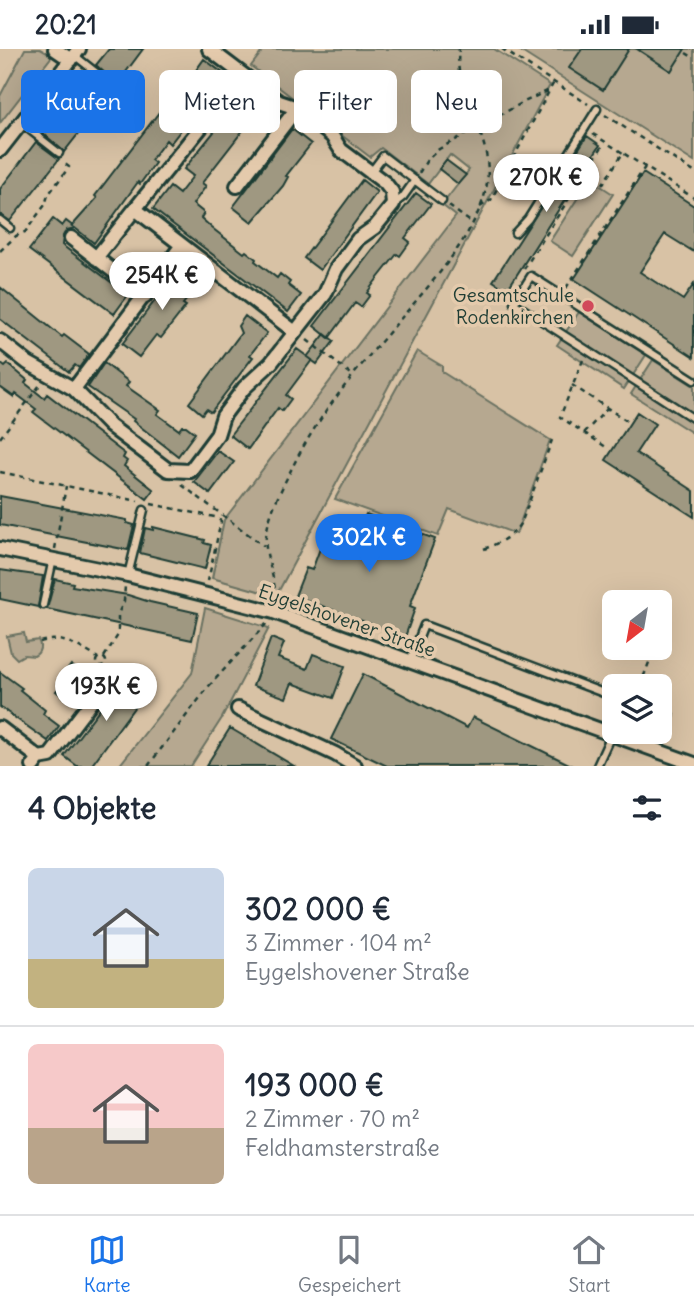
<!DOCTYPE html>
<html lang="de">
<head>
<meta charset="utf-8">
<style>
	:root { --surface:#fff; --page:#f6f6f7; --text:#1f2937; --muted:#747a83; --line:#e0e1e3; --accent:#1a73e8 }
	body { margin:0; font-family:Delius,sans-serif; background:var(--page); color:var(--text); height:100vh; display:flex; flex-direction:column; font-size:26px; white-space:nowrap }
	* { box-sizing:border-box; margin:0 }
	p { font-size:23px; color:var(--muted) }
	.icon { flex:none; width:38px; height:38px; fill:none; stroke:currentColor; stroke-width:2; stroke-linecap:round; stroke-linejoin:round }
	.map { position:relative; height:717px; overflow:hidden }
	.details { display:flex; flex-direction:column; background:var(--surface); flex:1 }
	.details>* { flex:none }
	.hud { position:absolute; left:21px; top:21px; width:653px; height:63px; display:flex; gap:14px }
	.needle { width:46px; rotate:211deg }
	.controls { position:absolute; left:602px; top:541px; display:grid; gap:14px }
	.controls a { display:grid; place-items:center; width:70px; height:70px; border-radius:10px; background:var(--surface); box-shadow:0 7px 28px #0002; font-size:35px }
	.price { position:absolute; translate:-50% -60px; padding:0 16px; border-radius:24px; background:#fff; color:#222; font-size:23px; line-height:46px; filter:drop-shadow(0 2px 4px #0008) }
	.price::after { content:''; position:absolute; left:50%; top:42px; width:21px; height:16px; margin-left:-10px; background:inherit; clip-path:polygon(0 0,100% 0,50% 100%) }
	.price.active { background:var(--accent); color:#fff }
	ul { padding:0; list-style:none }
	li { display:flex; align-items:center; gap:21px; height:175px; padding:0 28px }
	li+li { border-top:2px solid var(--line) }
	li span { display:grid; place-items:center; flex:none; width:196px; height:140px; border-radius:10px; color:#555 }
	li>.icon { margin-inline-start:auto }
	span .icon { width:84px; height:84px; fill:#fffc; stroke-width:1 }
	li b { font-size:30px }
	h2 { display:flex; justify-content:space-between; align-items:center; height:84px; padding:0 28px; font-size:30px }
	.pill { padding:0 24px; border-radius:10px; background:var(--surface); box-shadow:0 7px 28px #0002; font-size:24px; line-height:63px }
	.pill.active { background:var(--accent); color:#fff }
	.status { display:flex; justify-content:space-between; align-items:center; height:49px; padding:0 35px; background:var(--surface); direction:ltr }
	.status svg { height:19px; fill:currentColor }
	.tabs { display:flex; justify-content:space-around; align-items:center; height:98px; border-top:2px solid var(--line); background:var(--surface); font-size:19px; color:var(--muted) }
	.tabs a { display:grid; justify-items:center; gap:4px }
	.tabs .active { color:var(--accent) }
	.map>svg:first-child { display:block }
	.green { fill:#b6a890; stroke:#6a7262; stroke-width:2 }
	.building { fill:#9f9881; stroke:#1f3d34; stroke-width:2 }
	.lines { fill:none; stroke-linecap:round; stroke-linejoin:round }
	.service-casing { stroke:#1f3d34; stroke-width:11 }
	.minor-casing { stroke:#1f3d34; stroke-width:18 }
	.path { stroke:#1f3d34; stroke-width:2.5; stroke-dasharray:5 5; stroke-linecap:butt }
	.service { stroke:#e4caac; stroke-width:6 }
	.minor { stroke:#e4caac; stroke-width:12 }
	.poi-dot { fill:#d1495b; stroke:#e4caac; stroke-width:2.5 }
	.labels { text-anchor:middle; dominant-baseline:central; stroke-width:7; stroke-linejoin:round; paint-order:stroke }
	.poi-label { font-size:19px; fill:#1f3d34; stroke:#e4caac; text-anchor:end }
	.street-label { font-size:19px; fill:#1f3d34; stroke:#e4caac }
</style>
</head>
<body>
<div class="status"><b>20:21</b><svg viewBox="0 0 49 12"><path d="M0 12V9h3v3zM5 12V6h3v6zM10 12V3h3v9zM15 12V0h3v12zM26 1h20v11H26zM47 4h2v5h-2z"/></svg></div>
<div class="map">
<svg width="694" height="717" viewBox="0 0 694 717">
	<rect width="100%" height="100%" fill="#d8c2a5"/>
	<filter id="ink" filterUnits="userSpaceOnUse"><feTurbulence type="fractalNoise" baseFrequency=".0143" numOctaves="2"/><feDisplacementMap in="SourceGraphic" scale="14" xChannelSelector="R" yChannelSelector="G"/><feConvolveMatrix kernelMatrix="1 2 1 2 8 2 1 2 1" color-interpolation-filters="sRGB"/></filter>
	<g filter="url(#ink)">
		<path class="green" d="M25,0h15l12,7 -52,67v-27z
			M264,0h230l56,36 -274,511 -64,-18 12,-58 232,-304 -14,-11 27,-35 -19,-15 -22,29 -47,-36 -11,9 -119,-91z
			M517,0h177v113l-166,-106z
			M590,130l23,15 -40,62 -23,-15z
			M579,263l67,43 -22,34 -67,-44z
			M417,302l25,15v6l108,68 -34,94 -67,-25 -11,27 -103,-37z
			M653,311l41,26v48l-63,-40z
			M205,559l64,20 -47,90 -31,48h-72l73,-93z
			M24,584l2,9 12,-2c4,6 2,13 -4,16l-10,-1 -7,4 -6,-6 -4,-17z"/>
		<path class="building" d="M109,0h34l-26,35 -21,-19z
			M582,0h47l-26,41 -34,-22z
			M637,0h48l-14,22z
			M204,10l20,15 -54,70 -4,-4 -15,20 4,3 -15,21 -2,-2 -44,61 -19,-15 -8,2 -4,6 -1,9 66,50 -14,19 -85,-64 24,-31 9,7 4,-5 8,6 -2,-1 25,-28 -2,-2 91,-119 3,3z
			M89,25l23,17 -48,61 -21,-19z
			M246,43l15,11 -5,7 2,1 -56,72 4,3 -13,18 11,9 -3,5 11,10 32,25 2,-2 10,8 -1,2 22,17 3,-4 10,8 -2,3 13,10 -13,17 -135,-103 17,-22 9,7 14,-18 -9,-7z
			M292,80l19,15 -25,32 2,1 -5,9 -31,36 -19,-15z
			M587,87l13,9 -93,145 -14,-9z
			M36,93l23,17 -49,62 -10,-7v-25z
			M446,111l20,15 -8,9 -19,-15z
			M643,124l51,33v46l-29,-18 -25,38 43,28 11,-16v73l-120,-78z
			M362,131l15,12 -57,78 -16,-12z
			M416,144l15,11 -26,34 5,4 -10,14 -3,-2 -23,29 -7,10 3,2 -9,12 -6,-4 -26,35 -15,-12z
			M182,216l17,13 -14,19 2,2 -4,5 3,2 -25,32 -5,-3 -17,22 -17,-13z
			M0,238l62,50 2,-2 25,19 -10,14 -4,-3 -6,7 -69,-53z
			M245,267l22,17 -17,22 3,2 -42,55 -5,-3 -4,5 -13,-11 52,-70 -3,-7z
			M325,285l9,7 -17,23 -10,-7z
			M297,300l15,11 -26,35 5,4 -9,12 -4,-3 -30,41 -18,-14z
			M0,314l5,4 3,-3 19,16 -2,3 19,15 3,-4 78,60 -2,4 4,3 -3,5 30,24 -7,9 -114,-87 3,-3 -20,-15 -2,3 -14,-10z
			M104,314l25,19 -3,4 34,24 -3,4 22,16 3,-4h4l9,7 -17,23 -45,-35 1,-2 -46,-32z
			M637,363l18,12 -19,29 58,38v26l-88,-57z
			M218,402l16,11 -24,32 -16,-12z
			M0,447l127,24v3l7,2 -6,25 -128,-25z
			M366,465l69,25 -25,67 5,2 -10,29 -110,-41 11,-28 6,2 16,-43 29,10z
			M153,478l52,13 -1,3 7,2 -6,24 -65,-16 5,-25 8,2z
			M0,521l43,6 -5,31 -38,-8z
			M55,530l18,4 -1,3 56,9 22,7 48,11 -6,27 -145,-31z
			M271,589l13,5 -6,15 29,11 6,-15 32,12 -12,32 -41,-15 -6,15 -33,-12z
			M71,616l23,17 -14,17 -5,-3 -5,6 -14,-11 5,-6 -3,-2z
			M0,623l22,16 -2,2 25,20 -2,4 16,12 -11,15 -48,-34z
			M126,625l21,16 -56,76h-14l-13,-10z
			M363,625l104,54 6,-11 100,49h-186l-56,-27z
			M230,679l64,38h-88z"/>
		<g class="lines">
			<defs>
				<path id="service" d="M74,6l38,30
					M21,74l38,30
					M371,123l12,-16 59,45
					M394,155l9,-7 12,-17
					M0,171l10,8
					M515,184l13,-14 69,-110
					M694,331l-163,-104 -17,27 180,116
					M128,526l16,-65
					M43,556l10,-46
					M410,612l14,-36 190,72
					M660,664l10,3
					M597,717l15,-33"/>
				<path id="minor" d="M55,0l16,11
					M243,26l-108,134 160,123
					M0,101l79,-101
					M237,137l60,-78
					M71,189l74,58
					M96,209l39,-49
					M0,292l28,22 46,26 36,37 58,44 22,1 27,-36 6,-19 21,-28 27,-25 54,-69 11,-25 22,-30 17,-12 18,-22 -1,-13 -7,-9 -44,-33 -9,-14 -35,-28 -18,-6 -70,-53
					M74,340l108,-144
					M0,500l128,26 146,37 420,152
					M238,660l97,45 20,12
					M0,679l39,30
					M33,717l6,-8 11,-2 57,-75"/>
			</defs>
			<use href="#service" class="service-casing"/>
			<use href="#minor" class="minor-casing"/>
			<path class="path" d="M502,0l86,55
				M686,4l8,5
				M605,66l89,57
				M593,85l30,19
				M419,124l8,-13 12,-11 81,-45 31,-15
				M602,136l21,-32 71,45
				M555,145l12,7
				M449,157l23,17
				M480,158l11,-7 63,-118
				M0,202l16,-15 9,-4 20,-27 3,-10 21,-28 -7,-5
				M524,220l81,-127
				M566,239l79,-121
				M307,291l44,34
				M583,311l-23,57 49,32
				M572,336l55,36
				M584,384l24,-25
				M0,389l40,-53
				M0,423l138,29
				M182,436l82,61
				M151,455l64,13 6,4 -13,60
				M55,500l11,-63
				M484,500c17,-7 28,-12 38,-28l30,-81
				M275,549c1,-23 -12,-44 -9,-62 3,-24 16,-48 27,-70 28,-56 69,-102 110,-150 29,-34 59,-66 77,-108 28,-66 -29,-103 -21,-159
				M660,586v-1
				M40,593c23,-7 38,4 58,16
				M96 613a5 5 0 1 1 10 0a5 5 0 1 1-10 0Z
				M104,608l14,-22v-21l6,-13 1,-16
				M640,637l15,-39
				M148,717l61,-80 58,-63"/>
			<use href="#service" class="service"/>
			<use href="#minor" class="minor"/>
		</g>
	</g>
	<circle class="poi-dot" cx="588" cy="257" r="7"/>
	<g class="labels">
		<g class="poi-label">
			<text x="574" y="246">Gesamtschule<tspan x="574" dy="22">Rodenkirchen</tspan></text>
		</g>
		<g class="street-label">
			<text transform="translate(347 571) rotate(19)">Eygelshovener Straße</text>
		</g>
	</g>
</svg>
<div class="controls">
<a><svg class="needle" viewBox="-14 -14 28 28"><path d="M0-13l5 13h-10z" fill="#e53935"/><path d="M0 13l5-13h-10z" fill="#747a83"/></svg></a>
<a><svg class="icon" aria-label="layers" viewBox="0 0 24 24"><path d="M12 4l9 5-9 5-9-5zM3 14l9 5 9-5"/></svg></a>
</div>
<b class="price" style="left:546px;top:165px">270K €</b>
<b class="price" style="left:162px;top:263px">254K €</b>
<b class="price active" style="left:369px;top:525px">302K €</b>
<b class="price" style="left:106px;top:674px">193K €</b>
<div class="hud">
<a class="pill active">Kaufen</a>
<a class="pill">Mieten</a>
<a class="pill">Filter</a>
<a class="pill">Neu</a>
</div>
</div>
<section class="details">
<h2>4 Objekte<svg class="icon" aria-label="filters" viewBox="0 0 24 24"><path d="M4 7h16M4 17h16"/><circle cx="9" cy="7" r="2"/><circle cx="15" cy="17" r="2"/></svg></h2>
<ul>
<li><span style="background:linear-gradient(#c9d6e8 65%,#c2b280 0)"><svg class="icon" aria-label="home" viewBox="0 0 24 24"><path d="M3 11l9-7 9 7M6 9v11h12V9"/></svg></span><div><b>302 000 €</b><p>3 Zimmer · 104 m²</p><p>Eygelshovener Straße</p></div></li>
<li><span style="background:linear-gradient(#f6c9c9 60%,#b9a48a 0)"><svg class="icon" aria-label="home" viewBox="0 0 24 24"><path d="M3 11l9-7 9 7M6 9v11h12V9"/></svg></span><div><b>193 000 €</b><p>2 Zimmer · 70 m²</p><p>Feldhamsterstraße</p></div></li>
</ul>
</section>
<nav class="tabs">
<a class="active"><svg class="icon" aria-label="map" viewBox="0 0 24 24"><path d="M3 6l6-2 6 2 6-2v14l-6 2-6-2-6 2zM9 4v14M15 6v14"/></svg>Karte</a>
<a><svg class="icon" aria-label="saved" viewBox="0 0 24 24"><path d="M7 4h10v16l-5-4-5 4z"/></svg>Gespeichert</a>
<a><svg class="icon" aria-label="home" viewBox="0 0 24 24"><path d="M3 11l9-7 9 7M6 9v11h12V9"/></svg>Start</a>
</nav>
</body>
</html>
